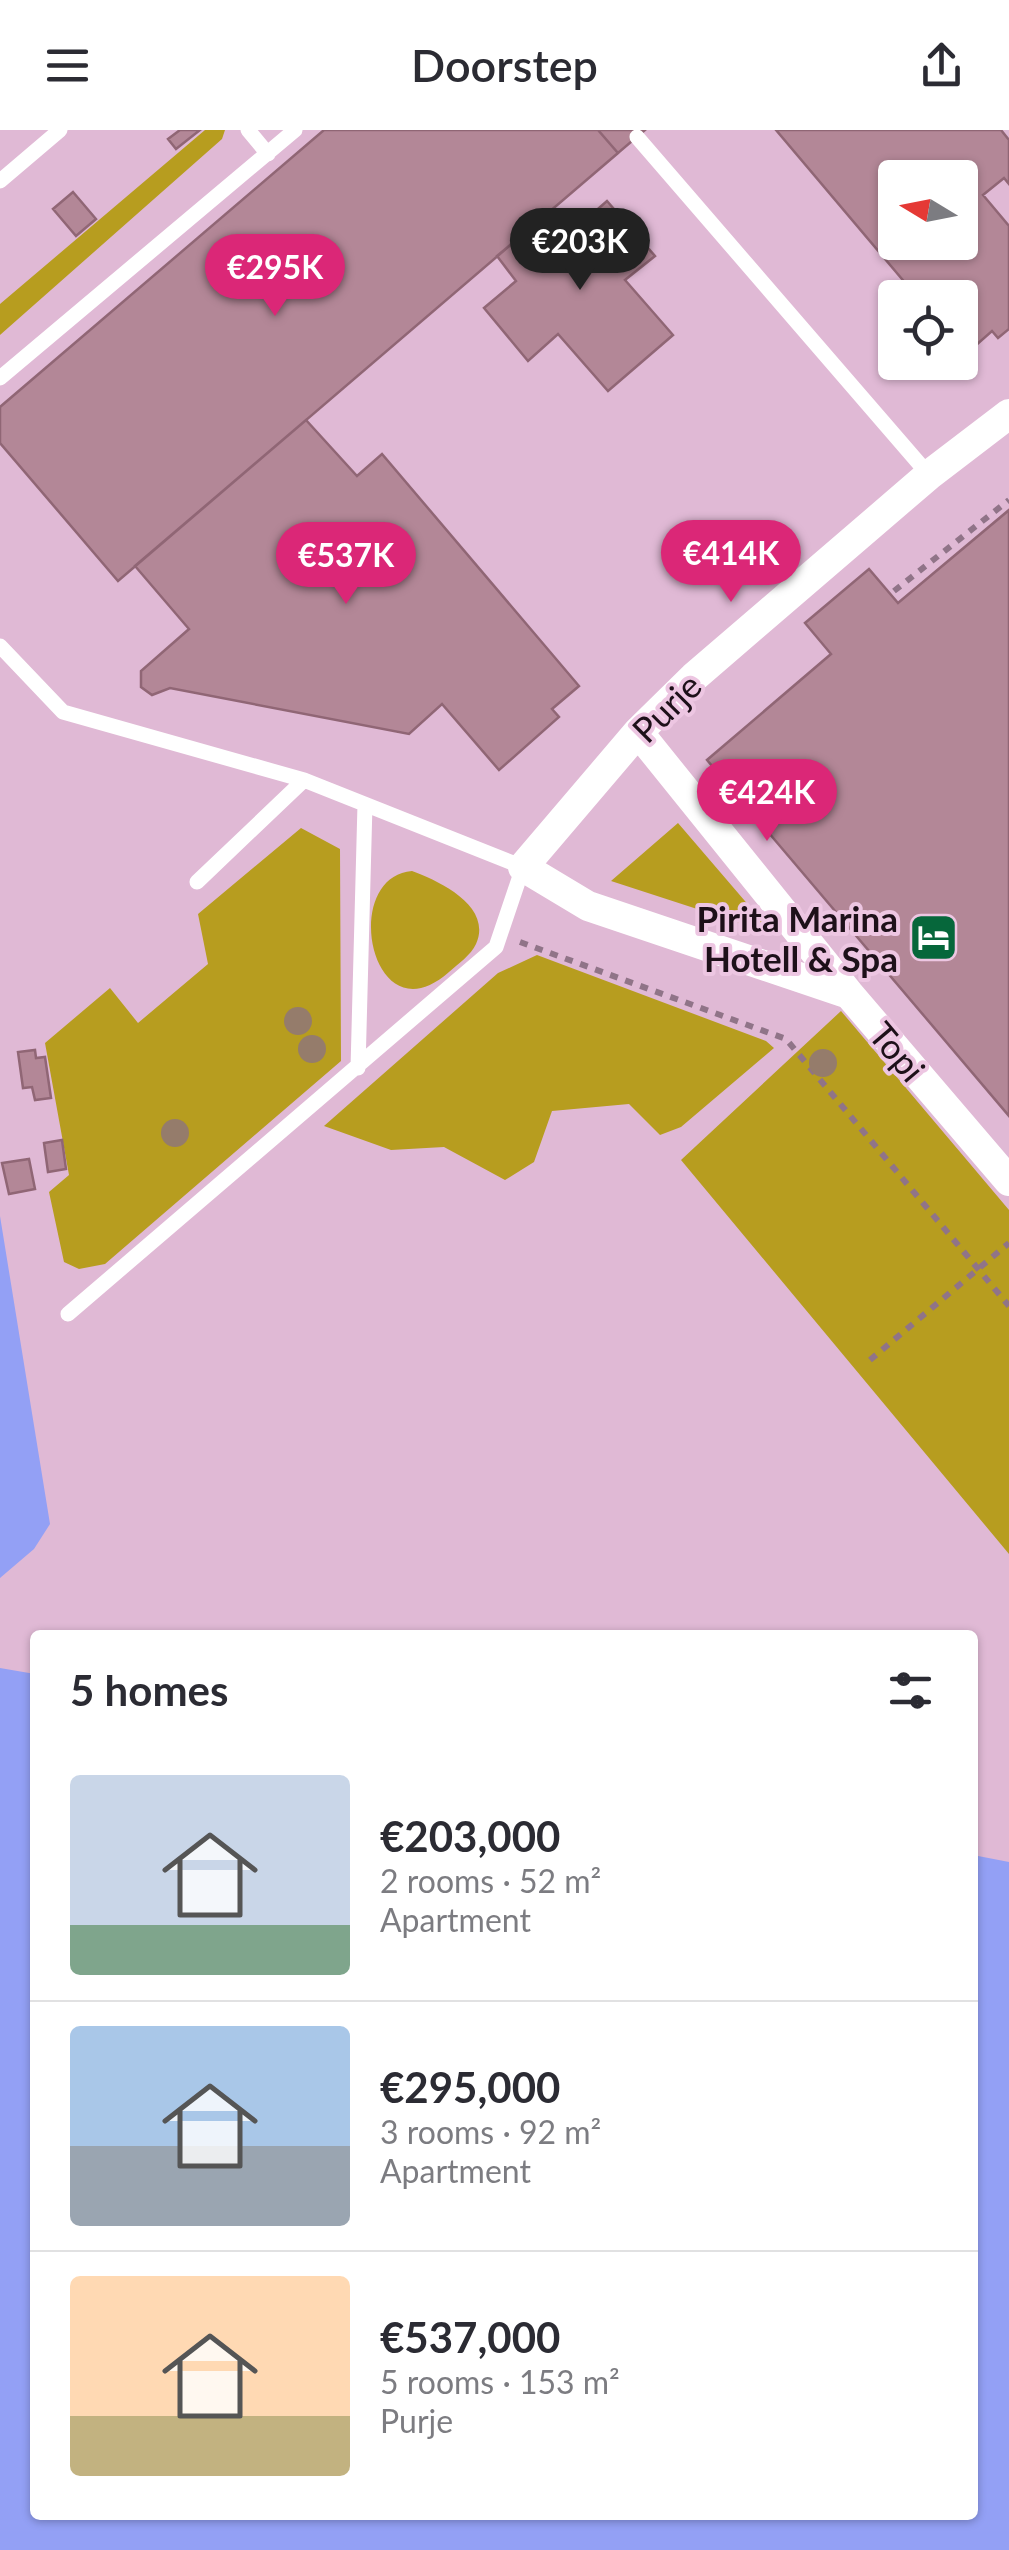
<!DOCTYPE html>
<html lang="en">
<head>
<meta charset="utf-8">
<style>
	:root { --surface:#fff; --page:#f2f2f3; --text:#2b2b33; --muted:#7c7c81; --line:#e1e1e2; --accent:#db2777 }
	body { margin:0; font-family:Lato,sans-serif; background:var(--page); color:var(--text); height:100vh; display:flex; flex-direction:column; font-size:38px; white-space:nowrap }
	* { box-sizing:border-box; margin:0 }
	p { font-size:32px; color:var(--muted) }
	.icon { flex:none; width:55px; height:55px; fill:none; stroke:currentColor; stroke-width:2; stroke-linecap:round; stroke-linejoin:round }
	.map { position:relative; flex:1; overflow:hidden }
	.panel { position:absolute; left:30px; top:1500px; width:948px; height:890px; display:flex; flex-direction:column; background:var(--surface); border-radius:10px; box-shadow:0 2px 8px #0004 }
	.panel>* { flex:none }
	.needle { width:65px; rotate:280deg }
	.controls { position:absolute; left:878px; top:30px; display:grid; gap:20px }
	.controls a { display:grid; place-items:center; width:100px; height:100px; border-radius:10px; background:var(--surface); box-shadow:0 2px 8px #0004; font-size:50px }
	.price { position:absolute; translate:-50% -85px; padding:0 22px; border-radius:35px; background:var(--accent); color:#fff; font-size:32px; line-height:65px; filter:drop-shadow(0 2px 5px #0008) }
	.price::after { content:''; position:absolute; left:50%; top:60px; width:30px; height:22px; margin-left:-15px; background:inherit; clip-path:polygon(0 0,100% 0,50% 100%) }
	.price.active { background:#222; color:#fff }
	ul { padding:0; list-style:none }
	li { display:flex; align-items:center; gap:30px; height:250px; padding:0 40px }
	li+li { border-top:2px solid var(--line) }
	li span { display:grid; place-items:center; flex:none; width:280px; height:200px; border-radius:10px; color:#555 }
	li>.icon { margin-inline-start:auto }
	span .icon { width:120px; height:120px; fill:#fffc; stroke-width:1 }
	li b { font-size:42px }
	h2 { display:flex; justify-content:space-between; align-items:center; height:120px; padding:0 40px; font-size:42px }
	header { display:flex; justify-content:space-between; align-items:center; height:130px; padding:0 40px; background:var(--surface); font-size:45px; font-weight:600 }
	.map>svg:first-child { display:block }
	.green { fill:#b79d1f }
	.water { fill:#93a0f5 }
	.building { fill:#b38797; stroke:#906675; stroke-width:2.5; fill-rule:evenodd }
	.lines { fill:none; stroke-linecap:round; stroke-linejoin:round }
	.path { stroke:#907488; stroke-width:6; stroke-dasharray:8 8; stroke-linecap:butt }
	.lane { stroke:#fff; stroke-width:15 }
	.street { stroke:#fff; stroke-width:30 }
	.tree { fill:#957c6b }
	.labels { text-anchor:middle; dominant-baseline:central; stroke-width:8; stroke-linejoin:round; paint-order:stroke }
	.street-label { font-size:35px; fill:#1d1019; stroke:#edc6e2 }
	.poi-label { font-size:35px; font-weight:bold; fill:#1d1019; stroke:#edc6e2; text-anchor:end }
</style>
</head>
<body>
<header><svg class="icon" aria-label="menu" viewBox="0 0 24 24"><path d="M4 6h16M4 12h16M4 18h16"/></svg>Doorstep<svg class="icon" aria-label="share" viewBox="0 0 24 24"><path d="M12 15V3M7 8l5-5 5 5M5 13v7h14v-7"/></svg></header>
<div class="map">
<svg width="1009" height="2420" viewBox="0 0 1009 2420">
	<rect width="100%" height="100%" fill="#e0b9d5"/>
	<path class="green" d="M205,0h20l-3,9 -222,196v-31z
		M678,693l90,105 -3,3 -154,-50z
		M301,698l39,21 1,212 -236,203 -26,5 -15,-7 -15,-70 20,-17 -24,-132 65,-55 28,35 70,-59 -10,-50z
		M412,741c27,10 81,35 64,73 -5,11 -18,20 -27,28 -78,69 -110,-95 -37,-101z
		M537,825l229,86 8,7 -93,79 -21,8 -31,-31 -77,7 -18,51 -29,18 -61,-33 -53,3 -67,-24 174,-153z
		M841,881l168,199v344l-328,-394z"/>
	<path class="water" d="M0,1086l50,308 -16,25 -34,29z
		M0,1538l35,6v841h937l1,-660 36,7v688h-1009z"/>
	<path class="building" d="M180,0h20l-24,19 -8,-10z
		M324,0h274l20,23 -500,428 -118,-138v-36z
		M598,0h47l-27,23z
		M776,0h225l8,10v44l-5,-6 -21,17 26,31v103l-11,9 -6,-7 -26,23 -6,-7v-49h-42zM895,48h65v64h-65z
		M73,62l23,27 -20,17 -23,-27z
		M607,71l48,55 -30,24 48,55 -65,56 -50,-57 -30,27 -44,-53 32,-27 -19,-25 58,-49 21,21z
		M306,290l51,56 25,-22 197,232 -27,23 7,8 -60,53 -57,-66 -33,30 -239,-46 -18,7 -11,-8v-16l48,-42 -54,-63z
		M1009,380v606l-302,-356 124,-106 -26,-31 64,-54 29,34z
		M35,920l1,8 9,-1 6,41 -16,2 -3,-13 -9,1 -5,-36z
		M62,1010l4,29 -18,3 -4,-29z
		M29,1029l6,30 -26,5 -7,-31z"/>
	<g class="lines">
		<path class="path" d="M894,461l115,-91
			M520,812l266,97 223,267
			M870,1230l139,-117"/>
		<path class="lane" d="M248,0l20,24
			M637,7l292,338
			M0,51l60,-51
			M0,248l295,-248
			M0,516l63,66 241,68 219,87 -27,80 -428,367
			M197,752l107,-102
			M358,938l7,-264"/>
		<path class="street" d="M638,602l211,262 160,187
			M849,864l-261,-88 -65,-39 115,-135 56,-55 235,-202 80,-61"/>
	</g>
	<g class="tree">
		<circle cx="298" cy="891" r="14"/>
		<circle cx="312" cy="919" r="14"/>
		<circle cx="823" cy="933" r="14"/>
		<circle cx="175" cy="1003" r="14"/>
	</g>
	<defs>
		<symbol id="hotel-square" viewBox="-11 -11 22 22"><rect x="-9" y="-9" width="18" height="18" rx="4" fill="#06673b" stroke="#edc6e2"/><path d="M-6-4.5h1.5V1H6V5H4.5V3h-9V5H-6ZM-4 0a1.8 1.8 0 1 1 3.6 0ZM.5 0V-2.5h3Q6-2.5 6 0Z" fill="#fff"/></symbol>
	</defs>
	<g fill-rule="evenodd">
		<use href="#hotel-square" x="906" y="780" width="55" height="55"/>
	</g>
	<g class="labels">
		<g class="street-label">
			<text transform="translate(666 577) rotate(-45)">Purje</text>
			<text transform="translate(898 921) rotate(50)">Topi</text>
		</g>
		<g class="poi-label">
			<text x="898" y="788">Pirita Marina<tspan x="898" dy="40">Hotell &amp; Spa</tspan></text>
		</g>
	</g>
</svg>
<div class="controls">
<a><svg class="needle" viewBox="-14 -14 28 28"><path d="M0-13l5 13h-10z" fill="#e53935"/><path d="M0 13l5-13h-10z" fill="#7c7c81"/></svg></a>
<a><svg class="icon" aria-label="locate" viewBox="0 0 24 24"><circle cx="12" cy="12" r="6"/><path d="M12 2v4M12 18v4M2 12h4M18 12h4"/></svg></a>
</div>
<b class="price active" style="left:580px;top:163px">€203K</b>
<b class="price" style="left:275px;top:189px">€295K</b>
<b class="price" style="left:731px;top:475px">€414K</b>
<b class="price" style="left:346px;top:477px">€537K</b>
<b class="price" style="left:767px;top:714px">€424K</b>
<section class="panel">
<h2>5 homes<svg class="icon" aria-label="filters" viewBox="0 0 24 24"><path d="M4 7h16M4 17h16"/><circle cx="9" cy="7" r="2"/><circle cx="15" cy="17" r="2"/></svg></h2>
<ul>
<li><span style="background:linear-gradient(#c9d6e8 75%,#7fa58c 0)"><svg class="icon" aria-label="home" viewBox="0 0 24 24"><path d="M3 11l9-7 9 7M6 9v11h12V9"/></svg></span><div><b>€203,000</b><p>2 rooms · 52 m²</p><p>Apartment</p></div></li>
<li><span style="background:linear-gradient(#a9c7e8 60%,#9aa5b1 0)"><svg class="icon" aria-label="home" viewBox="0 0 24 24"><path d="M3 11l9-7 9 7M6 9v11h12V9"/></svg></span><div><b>€295,000</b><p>3 rooms · 92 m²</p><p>Apartment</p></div></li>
<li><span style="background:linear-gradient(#ffd9b3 70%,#c2b280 0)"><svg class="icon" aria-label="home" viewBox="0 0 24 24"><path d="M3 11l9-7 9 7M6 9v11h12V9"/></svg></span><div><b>€537,000</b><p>5 rooms · 153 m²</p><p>Purje</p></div></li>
</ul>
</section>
</div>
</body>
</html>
